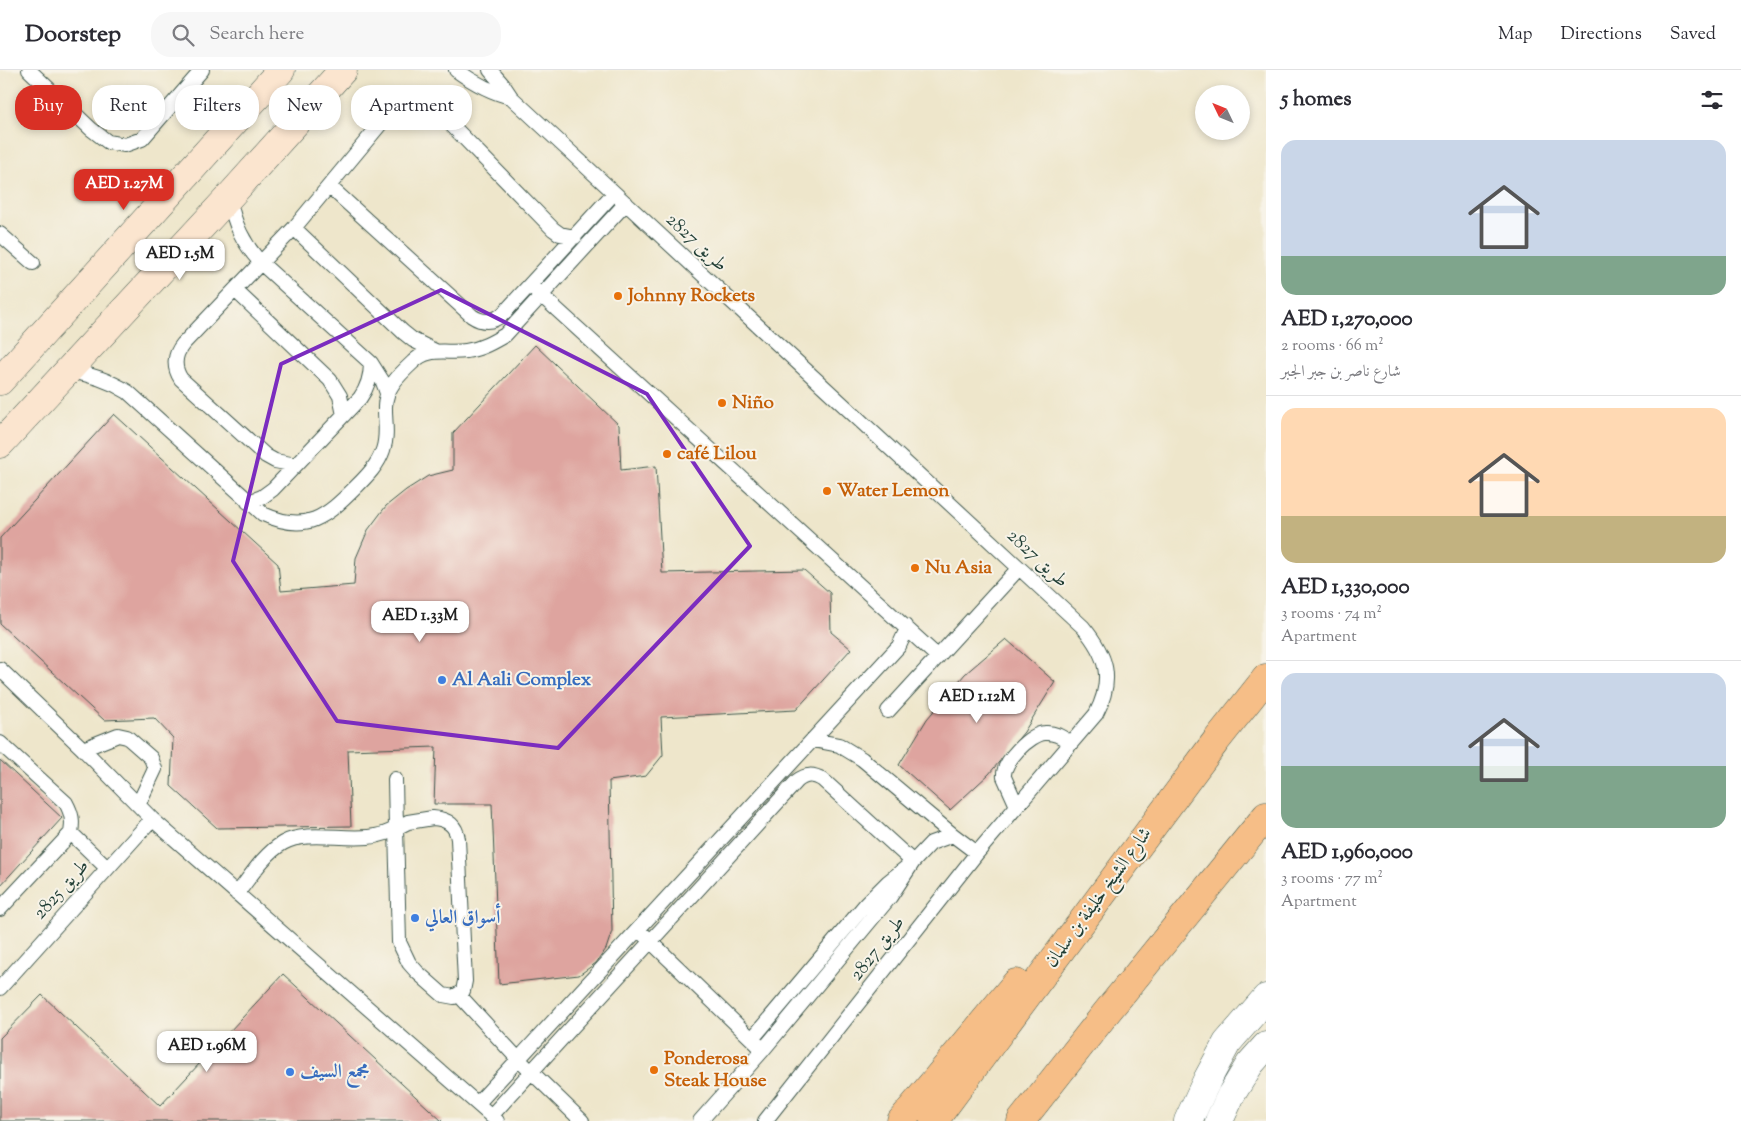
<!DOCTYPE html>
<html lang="en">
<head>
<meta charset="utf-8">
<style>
	:root { --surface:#fff; --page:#f7f7f7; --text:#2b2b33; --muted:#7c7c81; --line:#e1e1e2; --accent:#d93025 }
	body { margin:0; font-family:"Sorts Mill Goudy",Amiri,serif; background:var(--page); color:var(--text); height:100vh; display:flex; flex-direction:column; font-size:19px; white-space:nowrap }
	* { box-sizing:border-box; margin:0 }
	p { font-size:16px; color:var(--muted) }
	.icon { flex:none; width:28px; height:28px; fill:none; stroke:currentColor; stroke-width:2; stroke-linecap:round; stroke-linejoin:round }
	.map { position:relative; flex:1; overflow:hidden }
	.details { display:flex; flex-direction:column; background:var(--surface); width:475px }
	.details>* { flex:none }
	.guide { position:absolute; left:15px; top:15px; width:475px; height:45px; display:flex; gap:10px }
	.needle { width:32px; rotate:313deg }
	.fabs { position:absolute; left:1195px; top:15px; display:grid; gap:10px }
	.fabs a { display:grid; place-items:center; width:55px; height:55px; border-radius:50%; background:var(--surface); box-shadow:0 2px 8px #0003; font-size:25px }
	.price { position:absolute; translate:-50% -42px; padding:0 11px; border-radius:10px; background:#fff; color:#222; font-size:16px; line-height:32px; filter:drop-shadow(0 1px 2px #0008) }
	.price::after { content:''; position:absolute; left:50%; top:30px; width:15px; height:11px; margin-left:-8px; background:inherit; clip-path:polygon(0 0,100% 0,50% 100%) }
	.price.current { background:var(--accent); color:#fff }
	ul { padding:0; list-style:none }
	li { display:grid; align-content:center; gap:10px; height:265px; padding:0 15px }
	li+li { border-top:1px solid var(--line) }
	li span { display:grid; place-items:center; height:155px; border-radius:15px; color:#555 }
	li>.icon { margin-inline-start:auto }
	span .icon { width:90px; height:90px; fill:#fffc; stroke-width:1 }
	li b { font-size:21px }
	h2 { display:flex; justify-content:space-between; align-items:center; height:60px; padding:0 15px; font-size:21px }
	.chip { padding:0 18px; border-radius:20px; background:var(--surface); box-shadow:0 2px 8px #0003; font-size:18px; line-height:45px }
	.chip.current { background:var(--accent); color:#fff }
	header { display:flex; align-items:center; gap:30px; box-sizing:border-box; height:70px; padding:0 25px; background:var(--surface); border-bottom:1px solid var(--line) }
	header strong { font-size:24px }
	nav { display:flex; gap:28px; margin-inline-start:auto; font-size:18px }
	.search { width:350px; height:45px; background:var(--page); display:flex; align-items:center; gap:12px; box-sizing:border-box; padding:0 18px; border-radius:20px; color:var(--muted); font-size:19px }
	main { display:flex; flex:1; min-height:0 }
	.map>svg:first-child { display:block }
	.building { fill:#dea49f }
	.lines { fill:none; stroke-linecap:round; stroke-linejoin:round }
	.service-casing { stroke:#3e564b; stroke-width:16 }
	.minor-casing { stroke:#3e564b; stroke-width:29 }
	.secondary-casing { stroke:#3e564b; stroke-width:29 }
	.motorway-casing { stroke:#3e564b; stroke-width:29 }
	.service { stroke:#fff; stroke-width:14 }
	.minor { stroke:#fff; stroke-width:28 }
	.secondary { stroke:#fbe5cf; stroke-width:28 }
	.motorway { stroke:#f6be87; stroke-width:28 }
	.marked { fill:none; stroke:#7b2cbf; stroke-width:4; stroke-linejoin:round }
	.food-dot { fill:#e8710a; stroke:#f7f3e8; stroke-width:2 }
	.shop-dot { fill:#3f7fe0; stroke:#f7f3e8; stroke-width:2 }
	.labels { text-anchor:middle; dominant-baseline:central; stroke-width:4; stroke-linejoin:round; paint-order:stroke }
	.street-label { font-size:19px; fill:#1f3d34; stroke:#f7f3e8 }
	.food-label { font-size:19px; font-weight:bold; fill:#c56008; stroke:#f7f3e8; text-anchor:start }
	.shop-label { font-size:19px; font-weight:bold; fill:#366cbe; stroke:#f7f3e8; text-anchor:start }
</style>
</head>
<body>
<header>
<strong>Doorstep</strong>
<div class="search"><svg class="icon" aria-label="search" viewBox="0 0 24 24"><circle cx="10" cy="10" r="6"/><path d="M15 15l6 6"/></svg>Search here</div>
<nav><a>Map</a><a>Directions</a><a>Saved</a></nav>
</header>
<main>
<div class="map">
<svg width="1266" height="1051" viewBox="0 0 1266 1051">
	<rect width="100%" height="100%" fill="#f7f3e8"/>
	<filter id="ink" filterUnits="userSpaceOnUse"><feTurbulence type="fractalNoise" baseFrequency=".02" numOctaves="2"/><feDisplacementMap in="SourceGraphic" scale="10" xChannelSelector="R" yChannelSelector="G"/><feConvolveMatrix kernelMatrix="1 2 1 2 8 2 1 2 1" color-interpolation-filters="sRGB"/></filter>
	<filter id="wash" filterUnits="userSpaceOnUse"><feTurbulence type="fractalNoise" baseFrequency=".0096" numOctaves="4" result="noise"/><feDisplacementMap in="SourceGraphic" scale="20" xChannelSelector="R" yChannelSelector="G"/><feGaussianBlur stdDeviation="1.12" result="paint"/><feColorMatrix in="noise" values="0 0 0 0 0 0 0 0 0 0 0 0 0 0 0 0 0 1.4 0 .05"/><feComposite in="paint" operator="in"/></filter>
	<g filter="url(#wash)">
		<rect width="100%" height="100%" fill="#eee6cb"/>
		<g id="blocks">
			<path class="building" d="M535,275l84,80 2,45 35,-4 6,107 142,-3 26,23 1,39 20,17 -55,61 -135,7 2,38 -17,21 -37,5 3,150 -6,18 -10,14 -17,12 -80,9 -7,-180h-58l2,-57 -88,3 3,76 -134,2 -46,-42 2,-48 -19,-20 -50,2 -104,-96v-86l114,-124 164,150 3,27 73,-6 2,-27 12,-28 18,-24 20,-16 22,-14 25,-6v-37z
				M1006,569l49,43 -31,50 -35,42 -39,36 -51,-45 28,-46 38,-45z
				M0,690l62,58 -62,68z
				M283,904l159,147h-442v-83l42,-43 118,111z"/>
		</g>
	</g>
	<g filter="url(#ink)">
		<use href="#blocks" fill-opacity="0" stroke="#3e564b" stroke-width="1"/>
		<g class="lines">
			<defs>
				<path id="service" d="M29,0l62,59 17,13 17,3 17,-6 60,-69
					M456,0c18,13 34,22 55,27
					M490,0l13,15 8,12 572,530c24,29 31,52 13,87l-119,139 -212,268
					M329,116l143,130c12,8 22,6 32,-3l110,-120
					M229,127c5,27 14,46 32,66l110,100 12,19 4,11
					M294,158l109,104 10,8 22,11
					M0,164l33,29
					M530,215l408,372
					M235,220l95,90 10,16 4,19
					M68,301c22,3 41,9 60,21l135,122c44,20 63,3 93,-27 11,-11 22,-22 27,-37 5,-14 2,-26 2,-41 -1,-20 14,-34 28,-47 16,-16 33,-8 53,-11 15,-2 27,-9 39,-16l121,-132
					M296,395l-21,-4 -9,-5 -85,-77c-8,-12 -7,-24 2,-35l111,-116 93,-112c19,-13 29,-15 50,-6l116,119 7,5 15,3
					M248,432l14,-5 11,-8 87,-91c8,-11 11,-21 11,-35
					M0,599l83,80 69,70 345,302
					M888,641l131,-143
					M813,670l26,5 23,14 91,76 24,18
					M0,673l66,60c6,11 7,18 5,30l-71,76
					M83,679l35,-14 9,2 24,21 4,11 -17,36
					M1017,736l-13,-29c-2,-15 26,-43 41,-44 10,-1 18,5 26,10
					M433,748c14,1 23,7 25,21l7,142 -2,10 -9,6 -11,-2 -26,-23 -8,-9 -10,-21 -3,-114 12,-6z
					M71,763l36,35
					M237,824c13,-17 27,-40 46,-51 30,-17 82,6 113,-15l-1,-49
					M644,865l114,110
					M0,918l152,-169
					M459,925l59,64 64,62
					M478,1033l421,-457 6,-13v-7
					M491,1046l306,-335c9,-7 16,-7 26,-1l90,82 -25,20 -22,22 -114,135
					M700,1051l63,-71 127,-153 23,-35 18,-19 22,-8"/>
				<path id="minor" d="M1188,1051l19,-41 20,-37 39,-45
					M1219,1051l12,-26 19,-31 16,-18"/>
				<path id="secondary" d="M0,311l281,-311
					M0,374l229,-247 114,-127"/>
				<path id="motorway" d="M901,1051l115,-138
					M934,1051l282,-380 50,-63
					M1021,1051l85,-108 160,-197"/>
			</defs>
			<use href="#service" class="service-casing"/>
			<use href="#minor" class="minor-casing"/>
			<use href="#secondary" class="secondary-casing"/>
			<use href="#motorway" class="motorway-casing"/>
			<use href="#service" class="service"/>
			<use href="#minor" class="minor"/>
			<use href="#secondary" class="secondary"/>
			<use href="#motorway" class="motorway"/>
		</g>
	</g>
	<path class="marked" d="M441,220l206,104 103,152 -192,202 -221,-27 -104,-160 48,-197z"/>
	<g class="food-dot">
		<circle cx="618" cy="226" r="5"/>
		<circle cx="722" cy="333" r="5"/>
		<circle cx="667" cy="384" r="5"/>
		<circle cx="827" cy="421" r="5"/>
		<circle cx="915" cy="498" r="5"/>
		<circle cx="654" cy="1000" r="5"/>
	</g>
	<g class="shop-dot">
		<circle cx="442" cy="610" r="5"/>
		<circle cx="415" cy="848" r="5"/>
		<circle cx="290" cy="1002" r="5"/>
	</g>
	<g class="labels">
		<g class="street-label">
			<text transform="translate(696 173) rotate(43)">طريق 2827</text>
			<text transform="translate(1037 489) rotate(43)">طريق 2827</text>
			<text transform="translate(62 820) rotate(-48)">طريق 2825</text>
			<text transform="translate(1099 828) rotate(-54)">شارع الشيخ خليفة بن سلمان</text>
			<text transform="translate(878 879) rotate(-52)">طريق 2827</text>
		</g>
		<g class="food-label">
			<text x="628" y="226">Johnny Rockets</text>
			<text x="732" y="333">Niño</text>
			<text x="677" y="384">café Lilou</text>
			<text x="837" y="421">Water Lemon</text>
			<text x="925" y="498">Nu Asia</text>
			<text x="664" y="989">Ponderosa<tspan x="664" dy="22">Steak House</tspan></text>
		</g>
		<g class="shop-label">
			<text x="452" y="610">Al Aali Complex</text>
			<text x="425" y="848">أسواق العالي</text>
			<text x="300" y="1002">مجمع السيف</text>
		</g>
	</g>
</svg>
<div class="fabs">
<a><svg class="needle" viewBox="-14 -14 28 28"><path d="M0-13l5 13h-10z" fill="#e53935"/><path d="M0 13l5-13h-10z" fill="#7c7c81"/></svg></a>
</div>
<b class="price current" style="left:124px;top:141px">AED 1.27M</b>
<b class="price" style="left:180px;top:211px">AED 1.5M</b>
<b class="price" style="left:420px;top:573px">AED 1.33M</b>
<b class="price" style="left:977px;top:654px">AED 1.12M</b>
<b class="price" style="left:207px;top:1003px">AED 1.96M</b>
<div class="guide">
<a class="chip current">Buy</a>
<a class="chip">Rent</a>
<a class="chip">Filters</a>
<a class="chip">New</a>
<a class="chip">Apartment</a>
</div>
</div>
<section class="details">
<h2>5 homes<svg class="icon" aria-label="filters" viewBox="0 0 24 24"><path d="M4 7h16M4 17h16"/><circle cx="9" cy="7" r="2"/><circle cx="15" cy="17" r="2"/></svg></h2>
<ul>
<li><span style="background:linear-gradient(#c9d6e8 75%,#7fa58c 0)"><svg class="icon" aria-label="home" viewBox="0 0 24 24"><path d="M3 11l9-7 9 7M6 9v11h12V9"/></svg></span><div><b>AED 1,270,000</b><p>2 rooms · 66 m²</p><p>شارع ناصر بن جبر الجبر</p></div></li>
<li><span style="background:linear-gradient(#ffd9b3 70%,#c2b280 0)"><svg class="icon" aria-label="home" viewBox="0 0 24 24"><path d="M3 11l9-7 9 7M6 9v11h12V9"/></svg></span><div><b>AED 1,330,000</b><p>3 rooms · 74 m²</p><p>Apartment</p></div></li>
<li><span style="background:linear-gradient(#c9d6e8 60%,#7fa58c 0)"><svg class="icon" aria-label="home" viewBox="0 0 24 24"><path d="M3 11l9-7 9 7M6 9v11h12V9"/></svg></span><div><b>AED 1,960,000</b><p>3 rooms · 77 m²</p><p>Apartment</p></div></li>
</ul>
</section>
</main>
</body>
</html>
